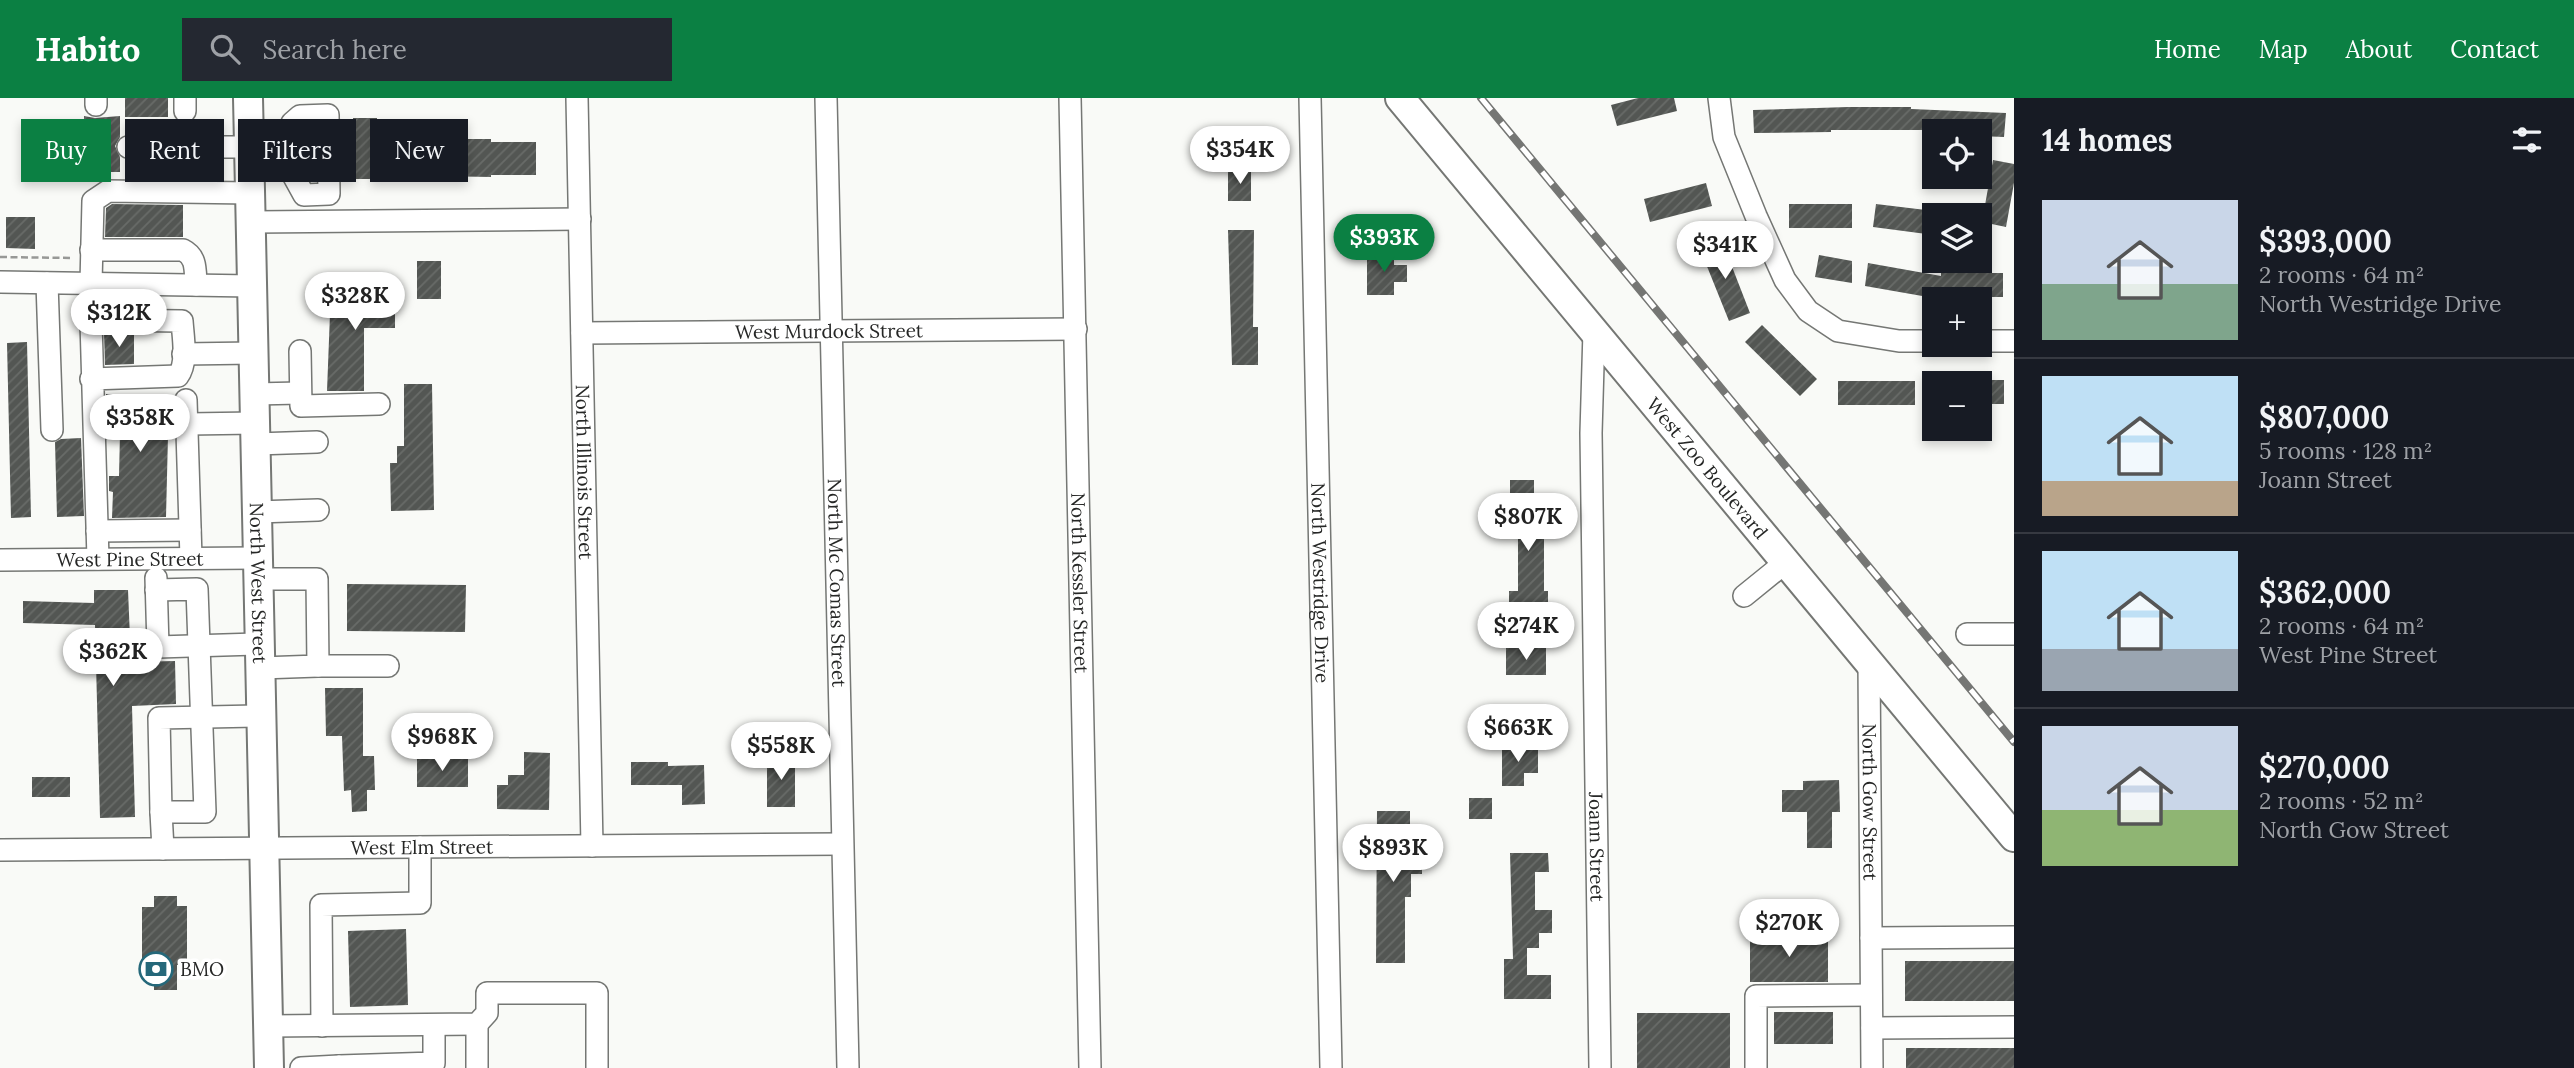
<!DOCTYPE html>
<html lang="en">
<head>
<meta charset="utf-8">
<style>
	:root { --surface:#171b24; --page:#242831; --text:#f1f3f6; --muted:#9ea1a6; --line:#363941; --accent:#0b8043 }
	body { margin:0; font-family:Lora,serif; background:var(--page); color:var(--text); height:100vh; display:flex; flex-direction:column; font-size:26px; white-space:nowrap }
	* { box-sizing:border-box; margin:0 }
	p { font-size:23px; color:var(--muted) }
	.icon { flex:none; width:38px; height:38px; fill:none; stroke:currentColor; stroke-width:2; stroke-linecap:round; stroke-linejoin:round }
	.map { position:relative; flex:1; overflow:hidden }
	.drawer { display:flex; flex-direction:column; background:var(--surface); width:560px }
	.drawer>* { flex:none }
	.top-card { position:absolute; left:21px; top:21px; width:665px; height:63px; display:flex; gap:14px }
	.controls { position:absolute; left:1922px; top:21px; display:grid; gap:14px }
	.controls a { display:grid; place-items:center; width:70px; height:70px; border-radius:0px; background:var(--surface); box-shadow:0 4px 10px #0003; font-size:35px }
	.price { position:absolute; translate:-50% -60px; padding:0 16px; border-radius:24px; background:#fff; color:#222; font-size:23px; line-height:46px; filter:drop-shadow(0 2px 4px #0008) }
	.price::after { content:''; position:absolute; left:50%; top:42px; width:21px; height:16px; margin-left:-10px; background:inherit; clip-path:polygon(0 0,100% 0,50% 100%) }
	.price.current { background:var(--accent); color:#fff }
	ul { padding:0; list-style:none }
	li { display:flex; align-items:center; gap:21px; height:175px; padding:0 28px }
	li+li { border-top:2px solid var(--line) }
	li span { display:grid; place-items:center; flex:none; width:196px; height:140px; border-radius:0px; color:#555 }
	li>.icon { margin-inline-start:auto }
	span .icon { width:84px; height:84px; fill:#fffc; stroke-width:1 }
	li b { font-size:30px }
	h2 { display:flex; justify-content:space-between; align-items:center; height:84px; padding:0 28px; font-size:30px }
	.tag { padding:0 24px; border-radius:0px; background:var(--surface); box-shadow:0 4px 10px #0003; font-size:24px; line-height:63px }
	.tag.current { background:var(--accent); color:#fff }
	header { display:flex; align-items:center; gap:42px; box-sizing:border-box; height:98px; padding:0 35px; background:var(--accent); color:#fff }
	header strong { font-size:33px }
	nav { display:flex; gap:38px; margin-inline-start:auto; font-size:24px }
	.search { width:490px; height:63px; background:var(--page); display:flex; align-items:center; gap:18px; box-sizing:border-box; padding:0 24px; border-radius:0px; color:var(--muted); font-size:26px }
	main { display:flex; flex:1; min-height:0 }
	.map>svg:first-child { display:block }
	.building { fill:url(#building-hatch) }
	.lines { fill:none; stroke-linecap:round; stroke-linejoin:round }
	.minor-casing { stroke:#757774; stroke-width:24 }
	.major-casing { stroke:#757774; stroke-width:32 }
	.path { stroke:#979896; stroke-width:2.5; stroke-dasharray:7 3.5; stroke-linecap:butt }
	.minor { stroke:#fff; stroke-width:21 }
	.major { stroke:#fff; stroke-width:28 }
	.rail-casing { stroke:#757674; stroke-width:8 }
	.rail { stroke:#fff; stroke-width:5; stroke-dasharray:16; stroke-linecap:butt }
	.labels { text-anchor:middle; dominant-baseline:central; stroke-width:7; stroke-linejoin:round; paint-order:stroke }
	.street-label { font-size:19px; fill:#262726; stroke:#fff }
	.poi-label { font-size:19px; fill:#262726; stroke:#fff; text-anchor:start }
</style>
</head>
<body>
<header>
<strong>Habito</strong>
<div class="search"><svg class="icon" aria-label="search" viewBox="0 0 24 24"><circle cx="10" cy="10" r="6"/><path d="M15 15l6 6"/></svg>Search here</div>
<nav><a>Home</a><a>Map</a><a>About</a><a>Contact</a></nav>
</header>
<main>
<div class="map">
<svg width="2014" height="970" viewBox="0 0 2014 970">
	<defs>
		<pattern id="building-hatch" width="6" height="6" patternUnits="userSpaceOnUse" patternTransform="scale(1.75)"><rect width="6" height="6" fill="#535653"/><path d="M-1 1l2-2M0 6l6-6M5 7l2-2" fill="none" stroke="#686b68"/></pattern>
	</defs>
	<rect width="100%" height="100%" fill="#f9faf7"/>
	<path class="building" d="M125,0h43v19h-43z
		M1638,0h36l3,13 -60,15 -6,-21z
		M1848,9h63v2l95,4 -2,24 -25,-1v-5l-51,-1h-97v2l-77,1 -1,-23z
		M84,18l11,2 25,-2v21l-5,9 5,11v15h-36z
		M353,20h24v33h34v-26h26v26h29v-12h25v3h45v33h-45v2l-113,-2v4h-23z
		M305,31h10l1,52 -4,1 -8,-14z
		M1993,62l21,4v19l-8,44 -24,-5z
		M1228,72h23v31h-23z
		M1706,85l6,23 -62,16 -6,-23z
		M112,106l71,1v32h-78l1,-29z
		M1789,106h63v24h-63z
		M1876,106l58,7v24l-61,-8z
		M6,119h29v32l-29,-1z
		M1228,132h26l-1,97h5v38h-26z
		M1722,143l28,72 -21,8 -29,-72z
		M1367,155h27v12h13v17h-13v13h-27z
		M1819,157l33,6v22l-37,-6z
		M417,163h24v38h-24z
		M1868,165l73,13v-3h62v24h-75l-63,-11z
		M331,190h64v40h-31v63h-37z
		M1762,227l55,54 -17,17 -55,-54z
		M104,235l30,1v30l-29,1z
		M27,244l4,175 -20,1 -4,-175z
		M1979,282h25v24h-25z
		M1838,283h77v24h-77z
		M404,286h28l2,126 -43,1 -1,-48h7v-17h7z
		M106,296l63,1 -3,122 -54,1 1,-26 -4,-1v-15h10l1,-43 -13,-1z
		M81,340l3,78 -27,1 -2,-75 6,-3z
		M1510,382h24v24h15v19h-5v68h4v31h-39v-31h9v-68h-6v-11h-10v-16l8,1z
		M347,486l119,1 -1,47 -118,-1z
		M94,492h34l3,72 44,-1 1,43 -44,2 3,111 -35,1 -5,-193 -72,-2v-22l71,2z
		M1506,550h40v27h-40z
		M325,590h38v68h11l1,34h-8v21l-15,1 -1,-22 -7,1 -2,-55h-16z
		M1502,648h36v27h-14v13h-22z
		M524,654l26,1 -1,57 -52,-1v-24h11v-10h16z
		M767,660h28v49h-28z
		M417,661h51v28h-51z
		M631,664h37v4l36,-1 1,39 -23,1v-20h-51z
		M32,679h38v20h-38z
		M1839,682l1,32h-8v36h-25v-36h-25v-22h21v-9z
		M1469,700h23v21h-23z
		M1377,713h33v45h12v18h-11v23h-6v66h-29z
		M1510,755h38l1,19h-14v38h17v23h-13v15h-12v27h24v24h-47v-40h9z
		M154,798h23v10h10v59h-10v25h-23v-24h-12v-59h12z
		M406,831l2,76 -58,2 -2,-76z
		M1750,837h78v47h-78z
		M1905,863h109v40h-109z
		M1774,914h59v32h-59z
		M1637,915h93v55h-93z
		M1906,950h108v20h-108z"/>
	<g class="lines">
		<defs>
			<g id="minor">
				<path d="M96,0v7"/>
				<path d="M185,0v13"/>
				<path id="s1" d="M577,0l15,748"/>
				<path id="s2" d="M826,0l22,970"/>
				<path id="s3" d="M1070,0l20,970"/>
				<path id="s4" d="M1310,0l21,970"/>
				<path d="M1719,0l5,39 32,79 29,64 23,31 30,20 61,10h35"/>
				<path d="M292,25l8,-7 28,-1 1,79 -25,1 -11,-20"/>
				<path d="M128,49h121"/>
				<path d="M251,124l329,-3"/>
				<path d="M91,152h92c14,7 12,20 13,35"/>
				<path d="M0,184l252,4"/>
				<path d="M47,185l5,147"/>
				<path d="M91,185l2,-82 15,-10 142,2"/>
				<path id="s5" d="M1594,233l-3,102 9,635"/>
				<path id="s6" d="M582,235l494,-4"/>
				<path d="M1979,243h35"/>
				<path d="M300,253l1,55 78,-2"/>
				<path d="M183,256l71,-1"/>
				<path d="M91,281l87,-3c10,-13 5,-39 4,-55l-80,-1 -11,2 7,237"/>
				<path d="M254,296l46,-1"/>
				<path d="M186,302l5,158"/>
				<path d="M188,326l67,-1"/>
				<path d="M256,346l61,-2"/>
				<path d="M257,414l61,-2"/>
				<path d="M97,433l93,-1"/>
				<path id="s7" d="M0,462l258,-2"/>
				<path d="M156,480l2,69 102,-3"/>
				<path d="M258,481h59l1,87 -57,2"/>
				<path d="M156,492l41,-1 8,223h-44l2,37"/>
				<path d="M1744,498l42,-34"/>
				<path d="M1967,536h47"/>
				<path id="s8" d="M1869,564l3,406"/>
				<path d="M318,568h70"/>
				<path d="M161,714l-2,-94 103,-2"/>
				<path id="s9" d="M0,752l842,-6"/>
				<path d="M1871,840l143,-1"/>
				<path d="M269,928l208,-2 10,-11v-20h110v75"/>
				<path d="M322,928l-1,-121 99,-2v-56"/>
				<path d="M1872,930l142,-1"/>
				<path d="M339,968l95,-3v-38"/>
				<path d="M301,970l38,-2v2"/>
				<path d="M477,970v-44"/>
				<path d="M1756,970v-72l115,-1"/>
			</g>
			<g id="major">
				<path id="s10" d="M248,0l21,970"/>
				<path id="s11" d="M1400,0l614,739"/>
			</g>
		</defs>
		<use href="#minor" class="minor-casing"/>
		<use href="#major" class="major-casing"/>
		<path class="path" d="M0,159l73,1"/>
		<use href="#minor" class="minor"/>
		<use href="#major" class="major"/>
		<defs>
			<path id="rail" d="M1481,0l533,644"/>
		</defs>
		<use href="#rail" class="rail-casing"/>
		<use href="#rail" class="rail"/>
	</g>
	<defs>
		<symbol id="bank-ring" viewBox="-11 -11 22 22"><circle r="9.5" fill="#fff" stroke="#25687a" stroke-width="1.5"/><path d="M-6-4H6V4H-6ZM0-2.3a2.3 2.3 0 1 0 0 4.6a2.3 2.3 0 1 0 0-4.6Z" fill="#25687a"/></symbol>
	</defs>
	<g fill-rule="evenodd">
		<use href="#bank-ring" x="137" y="852" width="38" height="38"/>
	</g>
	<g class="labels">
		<g class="street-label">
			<text stroke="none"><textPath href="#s6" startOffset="247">West Murdock Street</textPath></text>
			<text stroke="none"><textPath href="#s11" startOffset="481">West Zoo Boulevard</textPath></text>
			<text stroke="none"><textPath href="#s1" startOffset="374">North Illinois Street</textPath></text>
			<text stroke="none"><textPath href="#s7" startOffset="130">West Pine Street</textPath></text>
			<text stroke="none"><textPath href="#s10" startOffset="485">North West Street</textPath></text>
			<text stroke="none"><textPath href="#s2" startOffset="485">North Mc Comas Street</textPath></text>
			<text stroke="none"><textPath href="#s3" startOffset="485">North Kessler Street</textPath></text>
			<text stroke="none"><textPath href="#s4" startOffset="485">North Westridge Drive</textPath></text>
			<text stroke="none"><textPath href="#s8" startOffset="140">North Gow Street</textPath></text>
			<text stroke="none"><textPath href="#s5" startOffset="516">Joann Street</textPath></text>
			<text stroke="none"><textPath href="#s9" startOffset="422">West Elm Street</textPath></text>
		</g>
		<g class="poi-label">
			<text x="180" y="871">BMO</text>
		</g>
	</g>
</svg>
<div class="controls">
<a><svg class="icon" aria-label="locate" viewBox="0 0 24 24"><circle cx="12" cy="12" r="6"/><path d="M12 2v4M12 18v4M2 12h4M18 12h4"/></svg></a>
<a><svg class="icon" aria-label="layers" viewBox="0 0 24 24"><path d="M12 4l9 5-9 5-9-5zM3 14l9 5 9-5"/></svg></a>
<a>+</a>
<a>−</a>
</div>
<b class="price" style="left:1240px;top:88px">$354K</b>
<b class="price current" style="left:1384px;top:176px">$393K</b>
<b class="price" style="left:1725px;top:183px">$341K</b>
<b class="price" style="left:355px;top:234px">$328K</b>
<b class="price" style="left:119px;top:251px">$312K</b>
<b class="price" style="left:140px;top:356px">$358K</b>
<b class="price" style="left:1528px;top:455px">$807K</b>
<b class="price" style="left:1526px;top:564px">$274K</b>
<b class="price" style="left:113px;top:590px">$362K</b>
<b class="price" style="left:1518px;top:666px">$663K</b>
<b class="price" style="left:442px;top:675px">$968K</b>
<b class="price" style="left:781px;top:684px">$558K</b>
<b class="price" style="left:1393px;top:786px">$893K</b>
<b class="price" style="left:1789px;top:861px">$270K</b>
<div class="top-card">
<a class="tag current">Buy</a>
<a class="tag">Rent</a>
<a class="tag">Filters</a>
<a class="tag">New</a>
</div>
</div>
<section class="drawer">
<h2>14 homes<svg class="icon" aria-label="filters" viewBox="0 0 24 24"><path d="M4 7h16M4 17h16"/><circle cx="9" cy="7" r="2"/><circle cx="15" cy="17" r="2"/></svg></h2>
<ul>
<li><span style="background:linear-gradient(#c9d6e8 60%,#7fa58c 0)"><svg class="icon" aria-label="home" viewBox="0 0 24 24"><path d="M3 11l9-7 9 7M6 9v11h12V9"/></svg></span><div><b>$393,000</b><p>2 rooms · 64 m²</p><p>North Westridge Drive</p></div></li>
<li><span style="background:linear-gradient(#bfe0f5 75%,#b9a48a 0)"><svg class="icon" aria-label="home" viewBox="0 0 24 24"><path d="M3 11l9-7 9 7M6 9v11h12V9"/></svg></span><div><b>$807,000</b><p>5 rooms · 128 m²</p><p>Joann Street</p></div></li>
<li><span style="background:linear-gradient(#bfe0f5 70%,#9aa5b1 0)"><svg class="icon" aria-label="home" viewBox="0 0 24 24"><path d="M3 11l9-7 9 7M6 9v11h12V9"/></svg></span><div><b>$362,000</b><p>2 rooms · 64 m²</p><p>West Pine Street</p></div></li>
<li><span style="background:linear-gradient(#c9d6e8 60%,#8fb573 0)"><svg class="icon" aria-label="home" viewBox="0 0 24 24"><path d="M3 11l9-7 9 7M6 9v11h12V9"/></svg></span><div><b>$270,000</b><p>2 rooms · 52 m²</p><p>North Gow Street</p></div></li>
</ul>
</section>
</main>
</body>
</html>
